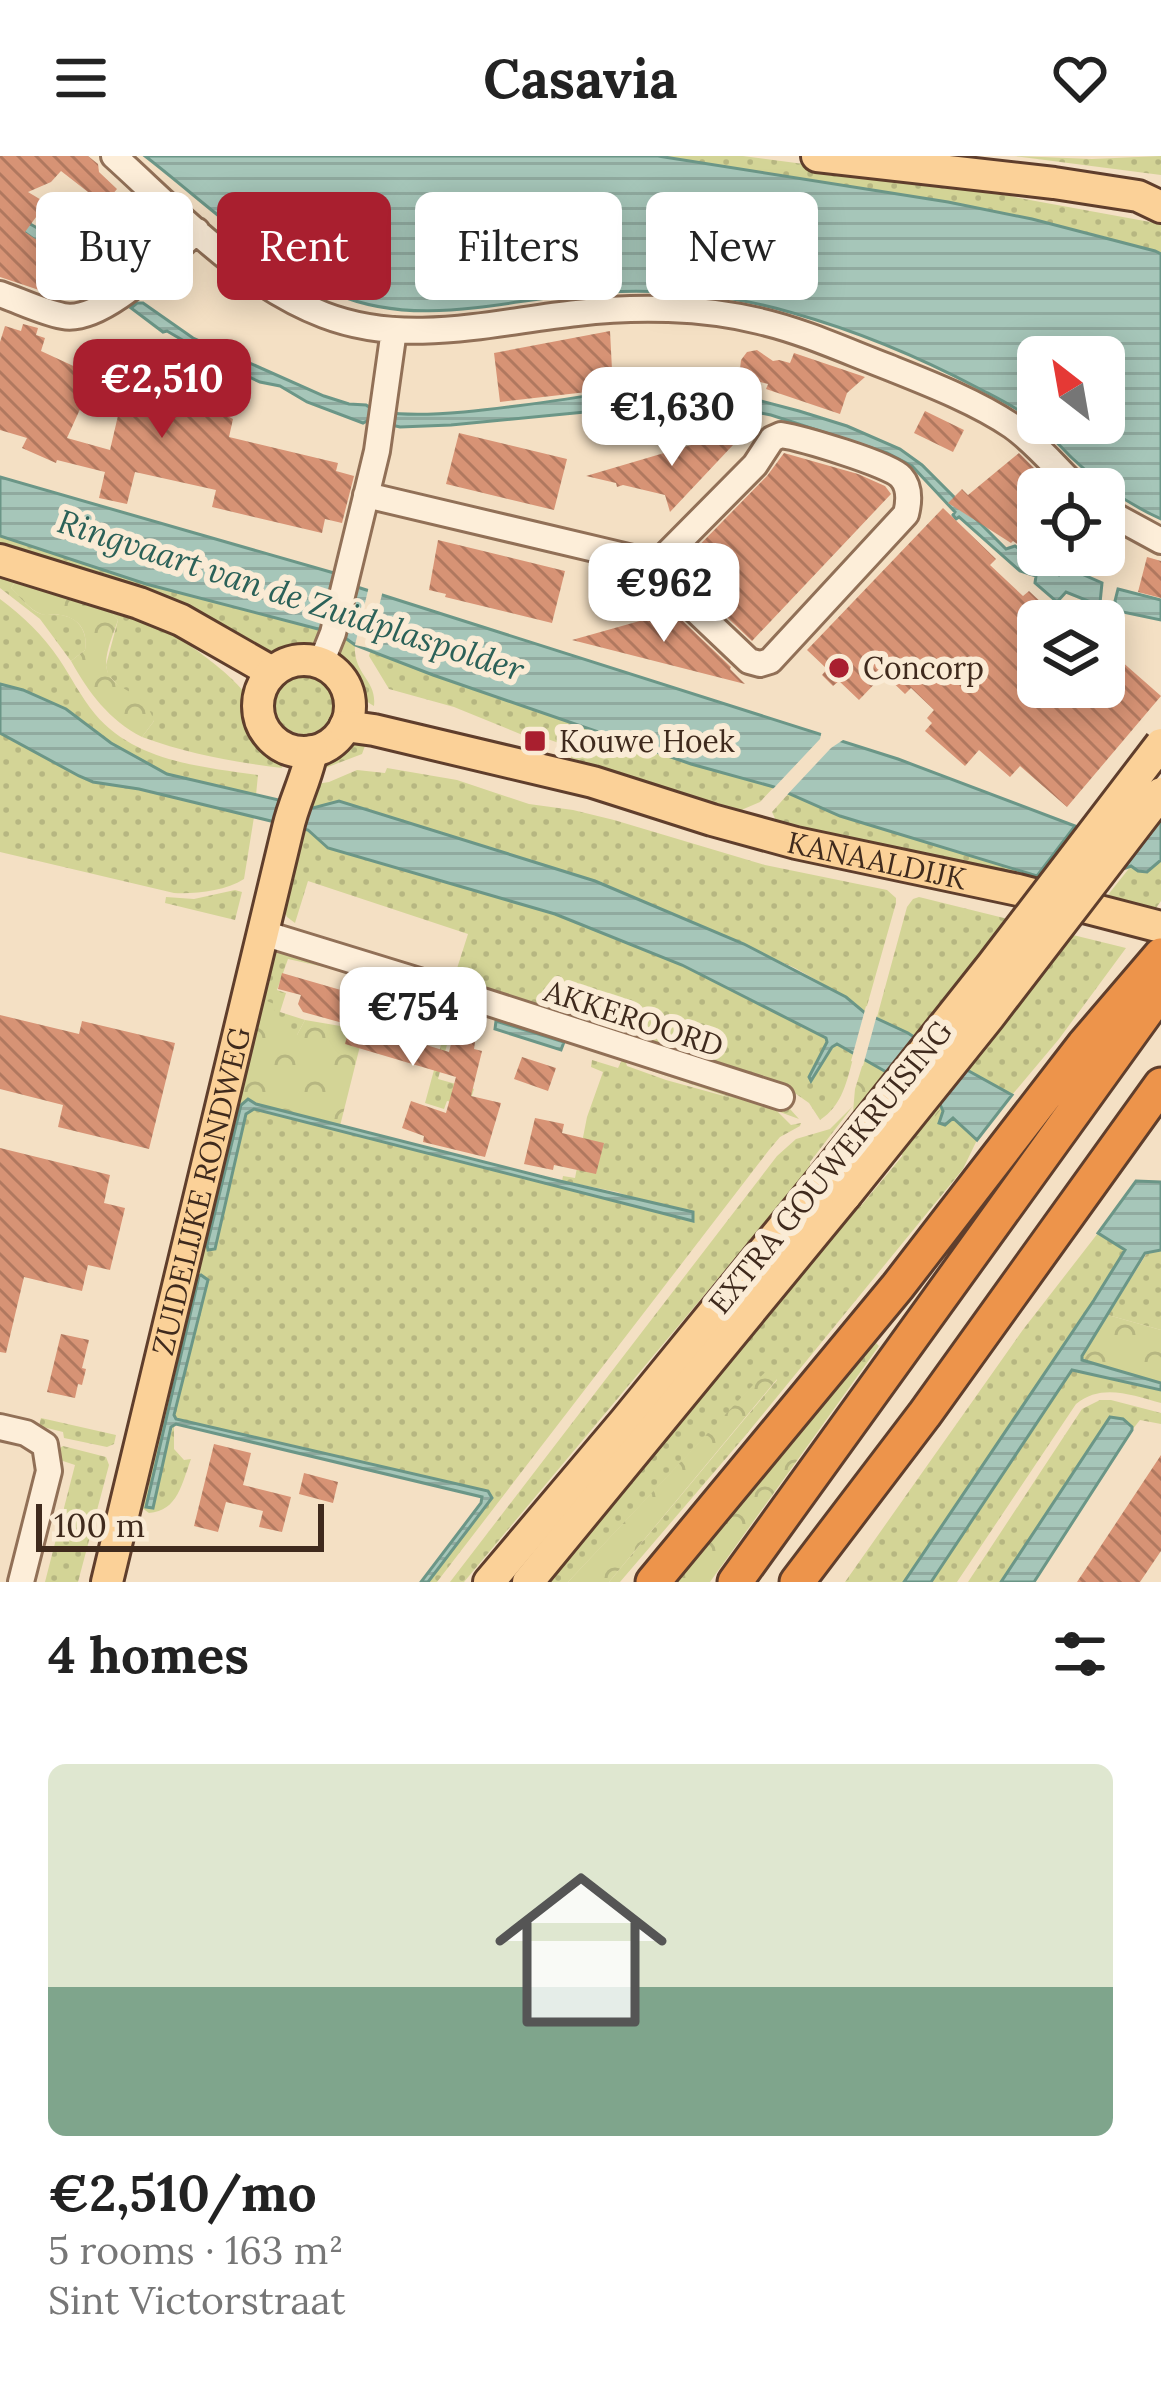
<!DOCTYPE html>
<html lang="en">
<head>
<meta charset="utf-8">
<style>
	:root { --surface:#fff; --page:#f6f6f6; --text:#222; --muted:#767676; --accent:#a91f2f }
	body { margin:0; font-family:Lora,serif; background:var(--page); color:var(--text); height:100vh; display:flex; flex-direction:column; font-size:45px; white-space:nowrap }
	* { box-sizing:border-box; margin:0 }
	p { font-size:39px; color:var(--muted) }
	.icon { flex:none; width:66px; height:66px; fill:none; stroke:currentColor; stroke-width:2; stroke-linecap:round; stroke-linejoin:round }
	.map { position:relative; height:1426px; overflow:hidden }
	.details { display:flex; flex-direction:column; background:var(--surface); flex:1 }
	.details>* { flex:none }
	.top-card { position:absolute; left:36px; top:36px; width:1089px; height:108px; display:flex; gap:24px }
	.needle { width:78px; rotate:329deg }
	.fabs { position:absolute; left:1017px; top:180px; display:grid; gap:24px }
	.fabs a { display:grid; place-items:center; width:108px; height:108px; border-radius:18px; background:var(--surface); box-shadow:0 6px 30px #0003; font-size:60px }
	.scale { position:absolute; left:36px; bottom:30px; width:288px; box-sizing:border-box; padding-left:12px; border:6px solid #3f2a1d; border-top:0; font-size:33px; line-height:42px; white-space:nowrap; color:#3f2a1d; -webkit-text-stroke:9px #faebd5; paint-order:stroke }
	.price { position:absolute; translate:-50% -102px; padding:0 27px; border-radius:24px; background:#fff; color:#222; font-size:39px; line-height:78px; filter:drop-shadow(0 3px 6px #0008) }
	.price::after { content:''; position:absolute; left:50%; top:72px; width:36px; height:27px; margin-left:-18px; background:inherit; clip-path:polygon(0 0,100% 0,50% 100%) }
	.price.active { background:var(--accent); color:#fff }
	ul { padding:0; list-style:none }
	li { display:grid; align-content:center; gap:24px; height:636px; padding:0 48px }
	li span { display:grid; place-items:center; height:372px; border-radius:18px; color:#555 }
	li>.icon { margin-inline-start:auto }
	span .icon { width:216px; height:216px; fill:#fffc; stroke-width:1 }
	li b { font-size:51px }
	h2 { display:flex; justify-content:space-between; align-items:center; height:144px; padding:0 48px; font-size:51px }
	.tag { padding:0 42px; border-radius:18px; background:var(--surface); box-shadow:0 6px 30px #0003; font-size:42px; line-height:108px }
	.tag.active { background:var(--accent); color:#fff }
	header { display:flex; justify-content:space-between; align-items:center; height:156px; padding:0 48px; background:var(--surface); font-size:54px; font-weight:700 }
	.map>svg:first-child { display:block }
	.grass { fill:url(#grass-dots) }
	.forest { fill:url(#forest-crowns) }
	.water { fill:url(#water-rules); stroke:#6b9687; stroke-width:3; fill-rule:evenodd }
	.pier { fill:#f4e0c4 }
	.building { fill:url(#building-back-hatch) }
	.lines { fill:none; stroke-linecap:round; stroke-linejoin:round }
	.minor-casing { stroke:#917057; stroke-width:30 }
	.major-casing { stroke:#5f3e2c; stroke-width:36 }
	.highway-casing { stroke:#5f3e2c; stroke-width:39 }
	.minor { stroke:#fdeed9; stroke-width:24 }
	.major { stroke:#fbd198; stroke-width:30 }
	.highway { stroke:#ed944b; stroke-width:33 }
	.major-bridge-casing { stroke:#5f3e2c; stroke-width:36; stroke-linecap:butt }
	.major-bridge { stroke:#fbd198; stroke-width:30 }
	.poi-dot { fill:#a91f2f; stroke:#faebd5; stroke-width:4.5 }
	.labels { text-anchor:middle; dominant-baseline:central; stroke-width:12; stroke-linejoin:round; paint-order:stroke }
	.poi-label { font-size:30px; fill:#3f2a1d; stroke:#faebd5; text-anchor:start }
	.street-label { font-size:30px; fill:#3f2a1d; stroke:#faebd5 }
	.water-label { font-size:33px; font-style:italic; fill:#2b6158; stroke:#faebd5 }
</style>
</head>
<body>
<header><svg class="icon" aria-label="menu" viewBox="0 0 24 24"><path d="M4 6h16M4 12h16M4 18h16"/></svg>Casavia<svg class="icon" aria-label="heart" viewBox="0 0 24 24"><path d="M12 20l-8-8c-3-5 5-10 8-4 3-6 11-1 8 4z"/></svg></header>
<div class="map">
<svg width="1161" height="1426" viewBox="0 0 1161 1426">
	<defs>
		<pattern id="grass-dots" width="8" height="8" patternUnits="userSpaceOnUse" patternTransform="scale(3)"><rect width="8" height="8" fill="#d3d496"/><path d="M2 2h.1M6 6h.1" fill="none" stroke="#b6b681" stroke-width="1.8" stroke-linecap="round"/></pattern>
		<pattern id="forest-crowns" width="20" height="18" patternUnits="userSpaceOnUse" patternTransform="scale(3)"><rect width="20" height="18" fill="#d3d496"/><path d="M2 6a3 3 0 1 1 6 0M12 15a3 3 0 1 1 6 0" fill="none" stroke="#b6b681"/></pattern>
		<pattern id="water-rules" width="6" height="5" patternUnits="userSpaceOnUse" patternTransform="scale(3)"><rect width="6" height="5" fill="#a6c6b9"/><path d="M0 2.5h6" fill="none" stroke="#90aa9f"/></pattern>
		<pattern id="building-back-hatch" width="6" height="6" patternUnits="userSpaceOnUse" patternTransform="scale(3)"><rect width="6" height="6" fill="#d79375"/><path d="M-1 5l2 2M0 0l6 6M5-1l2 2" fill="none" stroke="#b0785f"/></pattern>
	</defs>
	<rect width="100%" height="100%" fill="#f4e0c4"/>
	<path class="grass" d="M658,0h85l220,29 56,13 142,26v30l-59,-18 -154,-34z
		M1014,0l78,3 69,-3v19z
		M0,380l146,48 176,46 -4,7 2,2 -11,10 -38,10 -271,-109z
		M0,414l162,57c21,13 79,52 87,74 4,9 3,19 7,28 7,16 22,22 26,39 -49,-6 -93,-14 -140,-31l12,-16 -46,-46 -2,-10 12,-45 -6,-7 -97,-31 -4,6c9,8 19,23 30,26 2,1 18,1 20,1 19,3 27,18 24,35l-14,11 -31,-42 -40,-31z
		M0,443c23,17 43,36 59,60 12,18 22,38 36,55 39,47 106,53 163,61l-2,20 -89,-21 -56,-31 -45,-34 -43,-19 -23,-6z
		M342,480l13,9c-2,30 22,34 19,61 -22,-12 -44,-45 -32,-70z
		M371,493l62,26 258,89 83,23 -14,15 -28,12 -26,-7 -35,-17 -100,-32 -1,-11 -42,-15 -3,4 -71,-29 -65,-18 -20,-33z
		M275 549a29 29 0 1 1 58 0a29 29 0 1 1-58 0Z
		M0,577l93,49 46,7 115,28 -10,62c-19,12 -48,15 -70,14l-174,-41z
		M369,579l-7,19 -42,16 1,-12 26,-19z
		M387,612l70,12 72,24 44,6 41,10 151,45 122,25 9,8v5l-31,110 -19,-16 -51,-29 -200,-87 -172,-53 -119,-22 6,-21 19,-3 28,-12 28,3z
		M788,638l52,22 197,60 -8,7 -249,-54 -8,-17z
		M299,671l9,3 20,18c77,20 156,39 230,67 93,34 182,76 269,123v4l-19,36 27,-34 19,11c-7,25 -11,50 -34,65l-11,-17 -20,-14 -336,-108 15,-47 -160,-53 -13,42 -8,-6 -5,-12z
		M1161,704v41l-5,7 -49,-12 24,-30 13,6z
		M235,734l7,2 -7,28 -70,-17 1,-6 28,2z
		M919,741l207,51 -67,91 -47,56 -135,-78 30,-110 6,-8z
		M277,792l78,19 -5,17 -4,-7 1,-5 -59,-13 -11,31 9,3 -6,19 25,8 -8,15h-23v-30l-14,-6 11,-45z
		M409,829l70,25 -1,5 -64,-21 -3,5 65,23 -1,17 -25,-6 -12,46 36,10 -5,16 -22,-4 -3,8 -19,-6 23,-84 -41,-15 -2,-5z
		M597,891l27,9 3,10 39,14 69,19 -83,-28 -1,-7 139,45 9,10 -22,-8 14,14 10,-2 -1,3 -20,11 -11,13 -332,432h-9l64,-84 -4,-7 -312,-72 -2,-4 27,-140 -2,2 -52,229 27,-82v25l10,11 7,-1c-9,24 -13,52 -42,54l-14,-10 95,-396 11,1 -34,140 39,-134 8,-5 438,111 -75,-28 -55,-11 1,-5 12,2 12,-61 16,-45 -12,-5 1,-7 26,8 4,-8 -26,-8z
		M853,950l-43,56v5l-38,47 -308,368h-14l327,-426 19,-17 34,-10z
		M943,951l-4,13 13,-3 25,23 -14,29 -218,267 -125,146h-11l168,-202 -8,-11 -201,213h-28l315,-378 5,3z
		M1098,1077l27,16 -31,51 -190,282h-59l177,-251z
		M1149,1094h12v80l-53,-15z
		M1072,1214l89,20v13c-30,-8 -59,-20 -85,1l-119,178h-26z
		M1100,1244h11l50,13v11l-21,-4 -8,10v-3l-22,-9 -110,164h-32l114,-173z
		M41,1262l75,17 -2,9 -7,3 -43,-9 -1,-6 -24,-6z
		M63,1290l43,11 3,8 -31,117h-33l30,-117 -18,-6 3,-11z"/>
	<path class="forest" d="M16,425l96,32 6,7c-4,13 -15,36 -11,50 5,21 38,19 47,51l-12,16c-33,-17 -53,-44 -71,-76l14,-11c3,-18 -5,-32 -25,-35 -5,-1 -15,1 -19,-1 -11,-4 -22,-18 -30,-26z
		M260,842l14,6 1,31h22l8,-15 59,10 -24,96 -85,-22 -6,-4 -8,8 -11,-1z
		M864,904l76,42 3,5 -40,49 -50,-44 2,-23z
		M1108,1159l53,15v53l-79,-22v-4z
		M876,1187l3,3 -169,236h-37l110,-127 88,-110z
		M769,1212l8,11 -168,203h-41z"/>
	<path class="water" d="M145,0h513l290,46 84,17 123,32 6,3v265c-33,-15 -63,-36 -89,-61 -13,-13 -25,-27 -39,-38 -17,-13 -36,-22 -55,-32 -59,-31 -121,-57 -185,-75 -61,-18 -125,-24 -188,-21 -91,4 -181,39 -269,2 -64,-27 -135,-95 -191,-138zM1038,201h66v66h-66z
		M23,64l32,18 60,43 -12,8 -93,-67z
		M137,147h6l50,35 131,58 25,8 17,1c36,28 248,-16 303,-21l35,2 95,25 48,15 53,23 22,16 84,84 9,-3 44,29 9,-7 34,15 -2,20 -2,2 -32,-13 -9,10 -22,-19 1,-7 -16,-5 -61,-54 -3,2 -3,-4 2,-3 -43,-46 -25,-13 -116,-38 -51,-10 -32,-3 -237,23 -51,2 -31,-7 -6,3 -56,-21 -27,-16 -20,-4 -75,-34 -1,-7 -17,-10 -4,1 -32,-24z
		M0,321l334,96 1,7 563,179 177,67 -38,50 -197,-60 -66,-29 -83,-23 -258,-89 -78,-30 -14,-10 -195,-51 -146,-48z
		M1118,433l43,11v20l-43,-9 -3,-10z
		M0,528l23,6 43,19 45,34 56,31 146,34 26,-7 256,80 149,63 102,53 19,16 43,20 41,27 63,35 -35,45 -24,-22 -8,7 -6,-2 4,-12 -4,-9 -102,-58 -5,3 -21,34 -2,-4 18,-35 -1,-4 -144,-73 -127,-51 -227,-66 -20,-18 -169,-41 -46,-7 -14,-6 -79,-43z
		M1161,663v41l-14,12 -9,-1 -7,-5 -8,3z
		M496,865l68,21 -3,8 -66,-21z
		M248,943l8,5 295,75 142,33v9l-439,-112 -8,5 -31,135 -7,1 -1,-5 34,-140z
		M1136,1025l25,1v68l-16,3 -63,103v4l79,23v7l-89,-20 -141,212h-27l190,-282 31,-50 -27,-17z
		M201,1119l7,5 -34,135 2,4 312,72 4,7 -64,84h-7l60,-79 1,-6 -306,-73 -5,3 -18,81 -7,-1 53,-231z
		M1110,1261l13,2 9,8v3l-98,152h-33z"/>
	<path class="pier" d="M369,430l14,4 -14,58 -14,-3z
		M822,574l25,8 -1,2h-3l-12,8 -45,48 -14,-6 48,-51z
		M866,850l12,5 -15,55 -12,-5z"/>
	<path class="building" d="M0,0h88l10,8 1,8 18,17 -17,20 -15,-14 3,-3 -27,-21 -10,11 -23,10 15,9 -4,6 3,2 -17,23 36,24 -13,37 -48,-16z
		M147,53l15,14 -44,54 -44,-37 14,-17 29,24z
		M23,168l15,4 -2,7 9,3 -4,13 54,25 -28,62 43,12 20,-86 103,55 -4,18 109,26 -2,8 18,5 -12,47 -17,-4 -3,14 -110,-26 4,-17 -81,-18 -8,32 -28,-6 6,-26 -48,-12 -1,3 -34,-15 5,-10 -27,-8v-88l5,-16 16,5z
		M610,175l3,58 -113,13 -6,-49z
		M757,194l16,11 6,-1 11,3 4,-10 71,24 -18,16 -7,21 -74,-25 2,-5 -23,-6 -5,-9 1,-9 6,-8z
		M925,255l39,19 -11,22 -39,-19z
		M749,272l-79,84 -5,-17 -42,-10 -6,2 -1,-4 -30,-7z
		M459,277l108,26 -13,51 -108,-26z
		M784,297l74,21 27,12 6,8 -139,147 -76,-72 91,-93z
		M1019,297l36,36h-17v66h40l-19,18 -46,-32 -2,2 -63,-40 14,-14 6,6z
		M943,352l53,51 -6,6 33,31 6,-5 16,15 6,-6 25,21h-38v66h66v-41l57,50 -94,111 -47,-41 -10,11 -31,-27 -14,16 -40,-35 7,-8 -5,-5 7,-8 -23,-22 -6,6 -21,-20 -25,26 -20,-19 -6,5 -11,-11 5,-6 -20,-19z
		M438,384l127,31 -13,52 -107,-26 1,-3 -17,-4z
		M1147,401l14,4v37l-23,-6z
		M664,447l67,64 -1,2 15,15 -173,-44 89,-25z
		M282,817l83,24 -7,26 34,11 1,-3 18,6 -1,3 39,12 4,-16 22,6 -1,7 8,2 -11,45 30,7 -16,54 -62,-15 1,-6 -22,-8 9,-27 35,12 10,-36 -111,-33 5,-19 -47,-13 -5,-8 3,-9 -23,-6z
		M0,859l79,19 3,-13 93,22 -26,106 -91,-22 5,-22 -63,-16z
		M522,901l34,11 -8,23 -34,-12z
		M535,962l29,6 -2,9 42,10 -8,31 -42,-9 -1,5 -29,-6z
		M0,992l110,27 -6,28 21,5 -15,62 -22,-5 -6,26 -58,-14 -18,76 -6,-1z
		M61,1178l28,6 -7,28 4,1 -4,16 -4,-1 -3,14 -28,-6z
		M214,1288l37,9 -8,32 48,12 -9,35 -23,-5 4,-16 -37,-9 -8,30 -24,-6z
		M1161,1299v96l-21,31h-63z
		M304,1317l34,9 -5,21 -34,-9z"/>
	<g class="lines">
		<defs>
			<path id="minor" d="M114,0c64,58 129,128 210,159 83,32 169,7 253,-2 59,-7 125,-6 182,8 44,10 87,30 129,46 40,16 89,35 124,59 24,17 44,42 66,63
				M0,138c20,7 42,18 63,22 40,8 104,-60 134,-85
				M366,339l271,64 15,10 97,92 11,3 10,-3 136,-147c3,-12 4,-27 -5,-37 -11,-13 -101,-39 -120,-42l-9,4 -17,26 -103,104
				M1104,354l57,31
				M321,507l12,-30 44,-182 17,-121
				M263,777l179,55 339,109
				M0,1271l26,6 19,12 4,26 -28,111"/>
			<g id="major">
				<path d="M817,0l237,27 84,13 23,11"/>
				<path d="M0,404l139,43 42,17 91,52"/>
				<circle cx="304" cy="550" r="46"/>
				<path id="s1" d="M345,570l29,4 219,52 119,38 84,23 222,47 143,37"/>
				<path id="s2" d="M107,1426l181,-754c6,-27 19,-50 24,-77"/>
				<path d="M489,1426l136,-161 199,-244"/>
				<path d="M528,1426l318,-387"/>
			</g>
			<path id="highway" d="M653,1426l245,-296 186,-241 77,-90
				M735,1426l426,-591
				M797,1426l127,-167 237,-330"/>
		</defs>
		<use href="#minor" class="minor-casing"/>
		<use href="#major" class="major-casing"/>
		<use href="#highway" class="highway-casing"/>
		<use href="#minor" class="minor"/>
		<use href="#major" class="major"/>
		<use href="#highway" class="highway"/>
		<defs>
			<path id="major-bridge" d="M824,1021l168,-212 169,-221
				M846,1039l143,-178 172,-224"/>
		</defs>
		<use href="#major-bridge" class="major-bridge-casing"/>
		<use href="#major-bridge" class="major-bridge"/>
	</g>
	<g class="poi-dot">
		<circle cx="839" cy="512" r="12"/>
		<rect x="523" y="573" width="24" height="24" rx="6"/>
	</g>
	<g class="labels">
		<g class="poi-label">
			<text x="863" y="512">Concorp</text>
			<text x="559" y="585">Kouwe Hoek</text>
		</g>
		<g class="street-label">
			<text stroke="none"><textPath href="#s1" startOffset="549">KANAALDIJK</textPath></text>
			<text transform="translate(634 862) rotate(18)">AKKEROORD</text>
			<text transform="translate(830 1011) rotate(-51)">EXTRA GOUWEKRUISING</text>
			<text stroke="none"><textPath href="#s2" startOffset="402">ZUIDELIJKE RONDWEG</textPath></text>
		</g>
		<g class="water-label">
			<text transform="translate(291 439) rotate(18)">Ringvaart van de Zuidplaspolder</text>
		</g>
	</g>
</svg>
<div class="fabs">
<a><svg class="needle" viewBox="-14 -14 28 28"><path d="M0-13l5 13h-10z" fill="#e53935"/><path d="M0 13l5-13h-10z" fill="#767676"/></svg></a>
<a><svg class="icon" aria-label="locate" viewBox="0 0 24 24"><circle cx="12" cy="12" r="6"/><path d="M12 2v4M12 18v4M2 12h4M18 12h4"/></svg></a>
<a><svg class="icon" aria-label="layers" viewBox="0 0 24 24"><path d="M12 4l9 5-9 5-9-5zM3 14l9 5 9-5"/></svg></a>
</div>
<div class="scale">100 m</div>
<b class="price active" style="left:162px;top:285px">€2,510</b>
<b class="price" style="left:672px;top:313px">€1,630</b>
<b class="price" style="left:664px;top:489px">€962</b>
<b class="price" style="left:413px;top:913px">€754</b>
<div class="top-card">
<a class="tag">Buy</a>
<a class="tag active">Rent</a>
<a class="tag">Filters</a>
<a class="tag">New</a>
</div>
</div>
<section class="details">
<h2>4 homes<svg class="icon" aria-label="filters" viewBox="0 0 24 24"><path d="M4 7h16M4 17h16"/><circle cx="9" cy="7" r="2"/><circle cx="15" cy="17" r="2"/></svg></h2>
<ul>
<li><span style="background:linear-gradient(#dfe7d0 60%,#7fa58c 0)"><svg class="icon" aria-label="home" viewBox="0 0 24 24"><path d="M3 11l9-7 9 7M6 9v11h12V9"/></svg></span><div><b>€2,510/mo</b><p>5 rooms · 163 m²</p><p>Sint Victorstraat</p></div></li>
</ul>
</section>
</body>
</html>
